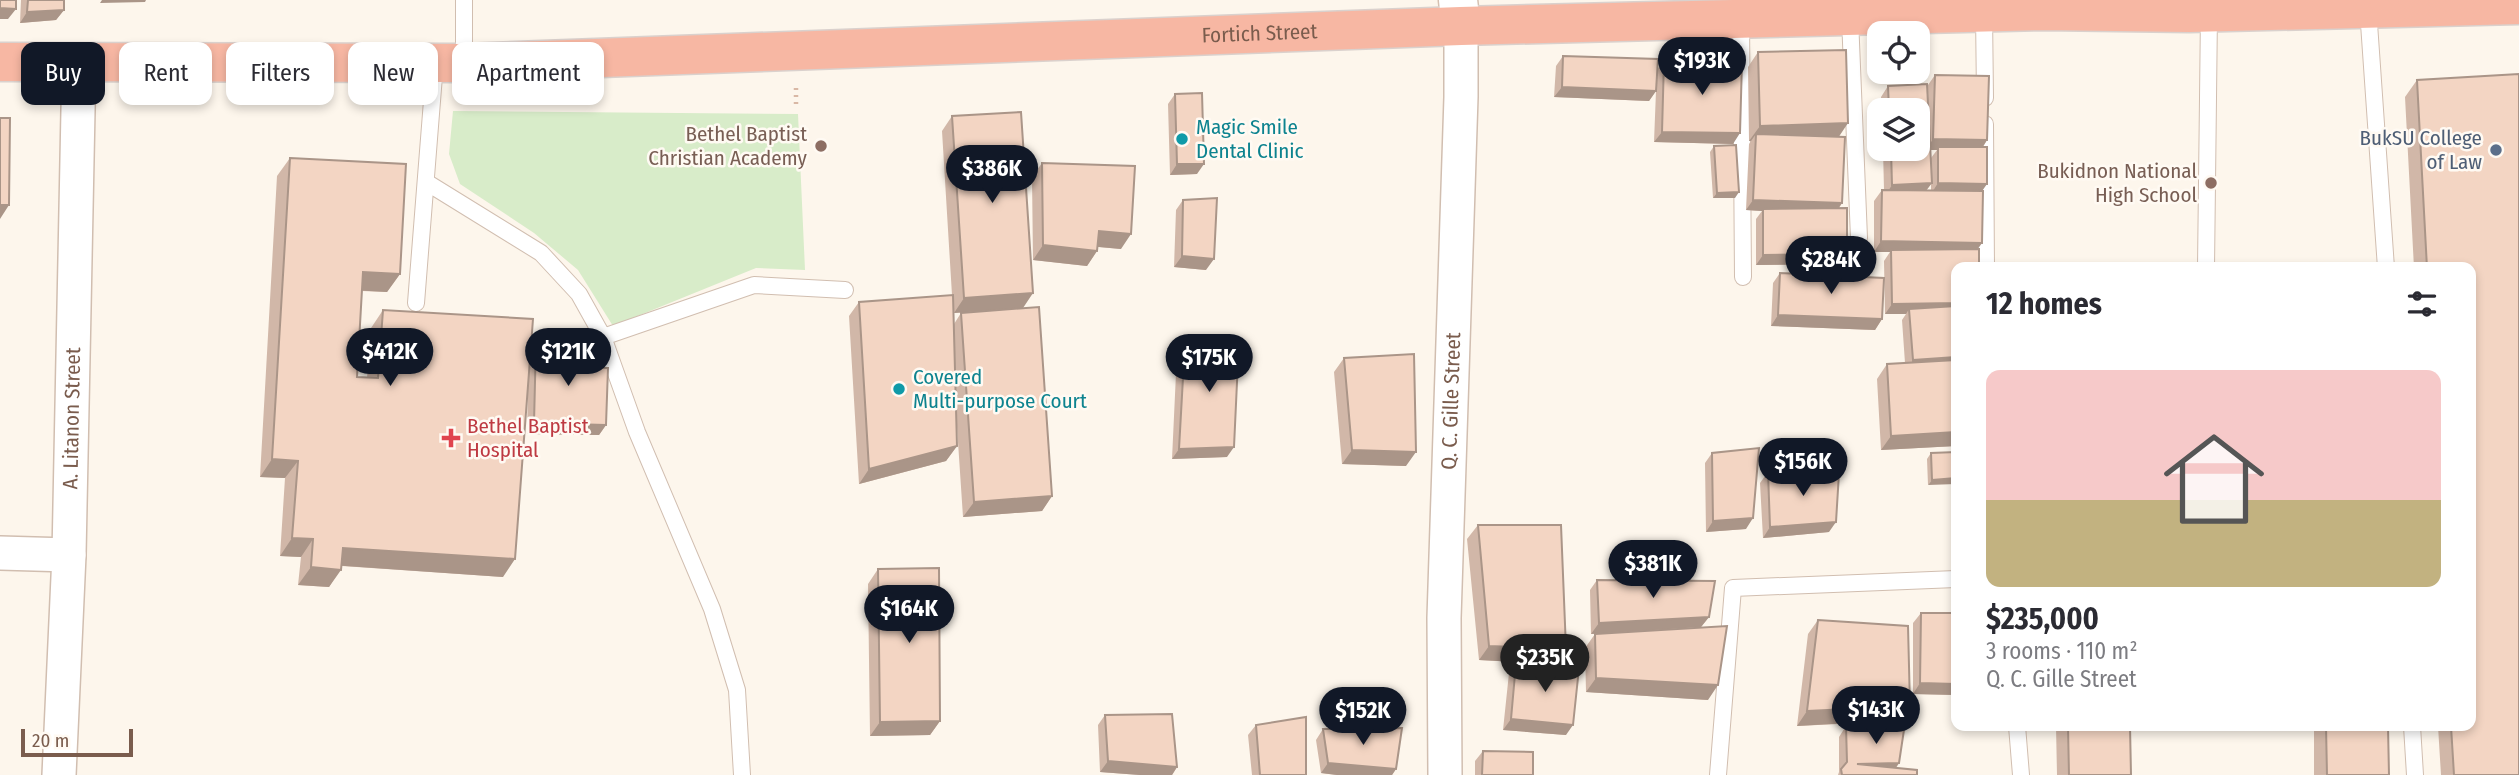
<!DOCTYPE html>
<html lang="en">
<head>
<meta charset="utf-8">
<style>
	:root { --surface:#fff; --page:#f2f2f3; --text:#2b2b33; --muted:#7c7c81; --line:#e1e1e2; --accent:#111827 }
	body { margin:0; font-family:"Fira Sans Condensed",sans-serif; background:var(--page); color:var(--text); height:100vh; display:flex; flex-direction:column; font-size:26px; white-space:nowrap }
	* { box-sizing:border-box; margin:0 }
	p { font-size:23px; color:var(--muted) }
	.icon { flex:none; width:38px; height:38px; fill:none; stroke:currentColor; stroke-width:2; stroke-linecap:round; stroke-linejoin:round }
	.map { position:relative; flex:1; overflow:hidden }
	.side { position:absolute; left:1951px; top:262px; width:525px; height:469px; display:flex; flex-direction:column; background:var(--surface); border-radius:14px; box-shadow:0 4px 10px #0003 }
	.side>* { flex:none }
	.hud { position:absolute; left:21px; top:42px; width:665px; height:63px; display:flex; gap:14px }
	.tools { position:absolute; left:1867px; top:21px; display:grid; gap:14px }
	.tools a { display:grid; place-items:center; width:63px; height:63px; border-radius:14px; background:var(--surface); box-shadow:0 4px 10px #0003; font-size:35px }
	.scale { position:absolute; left:21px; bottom:18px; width:112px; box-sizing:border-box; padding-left:7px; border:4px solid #7a5c4d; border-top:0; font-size:19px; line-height:24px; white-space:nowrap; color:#7a5c4d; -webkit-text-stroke:5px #fffaf3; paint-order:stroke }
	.price { position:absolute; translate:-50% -60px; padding:0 16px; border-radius:24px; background:var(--accent); color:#fff; font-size:23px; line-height:46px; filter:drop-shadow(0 2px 4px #0008) }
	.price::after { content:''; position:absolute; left:50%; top:42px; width:21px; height:16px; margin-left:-10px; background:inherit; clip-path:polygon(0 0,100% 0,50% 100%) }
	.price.active { background:#222; color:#fff }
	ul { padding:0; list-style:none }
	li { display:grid; align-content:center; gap:14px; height:371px; padding:0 35px }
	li+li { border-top:2px solid var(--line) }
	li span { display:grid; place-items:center; height:217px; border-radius:14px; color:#555 }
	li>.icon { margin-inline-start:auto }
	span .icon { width:126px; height:126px; fill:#fffc; stroke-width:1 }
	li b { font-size:30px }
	h2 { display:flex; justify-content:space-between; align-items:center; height:84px; padding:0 35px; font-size:30px }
	.tag { padding:0 24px; border-radius:14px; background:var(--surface); box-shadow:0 4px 10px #0003; font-size:24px; line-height:63px }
	.tag.active { background:var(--accent); color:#fff }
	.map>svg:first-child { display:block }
	.green { fill:#d8ecc9 }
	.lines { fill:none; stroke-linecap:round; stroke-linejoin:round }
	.lane-casing { stroke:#d1beb0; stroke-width:18 }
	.street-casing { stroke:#d1beb0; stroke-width:36 }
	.secondary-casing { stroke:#d6c0b0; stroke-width:41 }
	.highway-casing { stroke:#dad1cd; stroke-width:41 }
	.path { stroke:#d9b8a5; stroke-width:4.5; stroke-dasharray:2 5; stroke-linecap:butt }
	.lane { stroke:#fff; stroke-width:16 }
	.street { stroke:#fff; stroke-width:33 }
	.secondary { stroke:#fff; stroke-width:38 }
	.highway { stroke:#f7b7a3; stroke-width:38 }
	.wall { fill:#d1b7a8; fill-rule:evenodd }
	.shaded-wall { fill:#aa9588 }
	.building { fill:#f3d5c3; stroke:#aa9588; stroke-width:2 }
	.culture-dot { fill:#0f9aa8; stroke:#fffaf3; stroke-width:2.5 }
	.education-dot { fill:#8d6e63; stroke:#fffaf3; stroke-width:2.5 }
	.service-dot { fill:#5c6f8a; stroke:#fffaf3; stroke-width:2.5 }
	.health-dot { fill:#e0444e; stroke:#fffaf3; stroke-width:2.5 }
	.labels { text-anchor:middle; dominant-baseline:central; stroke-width:5; stroke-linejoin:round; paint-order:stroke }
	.street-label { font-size:21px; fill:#7a5c4d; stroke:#fffaf3 }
	.culture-label { font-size:21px; fill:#0d838f; stroke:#fffaf3; text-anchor:start }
	.education-label { font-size:21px; fill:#785e54; stroke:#fffaf3; text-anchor:end }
	.service-label { font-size:21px; fill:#4e5e75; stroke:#fffaf3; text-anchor:end }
	.health-label { font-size:21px; fill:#be3a42; stroke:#fffaf3; text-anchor:start }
</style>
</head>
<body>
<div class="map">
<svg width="2519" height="775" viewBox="0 0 2519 775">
	<rect width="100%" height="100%" fill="#fdf6ec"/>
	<path class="green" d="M453,111l345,3 7,156 -49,-2 -143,58 -35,-56 -44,-37 -74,-49 -11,-30z"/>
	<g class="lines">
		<defs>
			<path id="lane" d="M464,0v63
				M2368,9l18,259
				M1984,13l1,85
				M1741,18l2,259
				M1850,18l9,220
				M1985,124l1,144
				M426,182l115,71 38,41 24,43 34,95 75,177 25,81 5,85
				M2206,268l3,-255
				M416,303l19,-240
				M603,337l151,-52 91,5
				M2017,726l4,49
				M2412,726l3,49
				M1718,775l15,-187 223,-9"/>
			<g id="street">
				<path d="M0,553l69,2"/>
				<path id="s1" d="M59,775l10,-220 10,-494"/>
				<path id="s2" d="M1445,775l-1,-157 17,-521v-71"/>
			</g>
			<path id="secondary" d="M1458,0l3,26"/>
			<g id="highway">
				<path id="s3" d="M0,62l464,1 997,-37 583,-15 145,2 330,-8"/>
			</g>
		</defs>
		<use href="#lane" class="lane-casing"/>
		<use href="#street" class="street-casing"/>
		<use href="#secondary" class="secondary-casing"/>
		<use href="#highway" class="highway-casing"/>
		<path class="path" d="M796,88v20"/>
		<use href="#lane" class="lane"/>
		<use href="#street" class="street"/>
		<use href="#secondary" class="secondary"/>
		<use href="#highway" class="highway"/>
	</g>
	<path class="wall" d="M21,0h43v10l-8,10 -36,3z
		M1758,52l81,85 3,66 -3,5 8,46 -7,10 -84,1v-46l6,-8 -16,-1 3,-66 2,-3h-2l-1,-74z
		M1563,56l94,14 7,-10 69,84 -79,-2 2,-51 -7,10 -95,-4 2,-31z
		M2519,74v701h-78l-3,-49h33v-458h-57l-9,-171 12,-17z
		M1935,75l52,65 -4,7 -1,44 -5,58 -21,197 -75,4 -4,-71 10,-15 18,-1 -3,-43 4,-6h-21l-1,-53 6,-9h-16v-51l8,-11h2l-1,-41h35v-39h-37v-13l7,-11 40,7v-8zM1930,150h7l-6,8zM1931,184v7h-5z
		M1175,94l22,80 -27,1 -2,-71z
		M952,116l71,192 -69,5v11l7,-11 91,183 -10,15 -79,6 -8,-120 2,49 -11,15 -87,23 -10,-168 10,-14 93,-7 -10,-164z
		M1714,146l21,52h-22l-3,-46z
		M290,158l110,116 -13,18 -25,-1 -5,86 10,1 4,-50 12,-18 148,39 5,-8 35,26 35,58 -7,10 -72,-1 1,-49 -25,192 -161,-11 -13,21 -31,-2 3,-28 -21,-1 5,-78 -25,-1 17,-301z
		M1042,163l79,86 -23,-2 -1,4 -10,15 -54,-6 -1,-83z
		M1183,200l23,70 -32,-3 2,-57z
		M1780,273l102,46 -7,11 -104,-4 2,-43z
		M1185,342l42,115 -55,2 5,-107z
		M1344,358l62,108 -64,-2 -8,-92z
		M1956,452l-28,33 -1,-26 4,-6z
		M1712,453l34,76 -40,3 -1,-69z
		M1768,472l61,60 -66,6 -3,-55z
		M1478,525l88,124 -10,15 -77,-4 -12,-121z
		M878,569l62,152 -10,14 -60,1 -2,-152z
		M1597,580l112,37 -8,10 -110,7 -1,-44z
		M1921,613h35v82l-43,-1v-71z
		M1818,620l89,90 -8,53 -3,5 21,7h-79l1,-3v-35l7,-11 14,-3 -63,3 11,-92z
		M1595,634l113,66 -122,-8 -1,-44z
		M1516,663l50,72 -63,-5 6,-57z
		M1105,715l72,52 -5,8h-32l-40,-3 -2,-47z
		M1256,725l50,50h-54l-4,-40z
		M2056,726h74l1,49h-74z
		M2314,726h74l1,49h-75z
		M1323,729l73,40 -4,6h-55l-16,-2 -5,-33z
		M1483,751l50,24h-58v-14z"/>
	<path class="shaded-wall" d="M102,0h44l-1,2 -45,1z
		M0,8l16,1 -8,10h-8z
		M64,10l-8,10 -36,3 7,-11z
		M1562,87l94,4 -7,10 -95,-4z
		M1848,123l-10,15 -82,-4 -5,7h-2l11,-15z
		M1662,132l78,1 -7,11 -79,-2z
		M1933,139l54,1 -7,11 -42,-4 -1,3h-11z
		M1177,164h27l-7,10 -27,1z
		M1932,183l-8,10 -39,3 7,-11z
		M1938,183l49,1 -7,10h-49z
		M1739,192l-4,6h-22l4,-5z
		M1753,200l89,3 -7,10 -72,-4 -1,2 -16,-1z
		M0,205h9l-9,14z
		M1099,231l32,3 -10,15 -32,-3z
		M1881,241l101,2 -7,10 -84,-3 -1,2h-16z
		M1043,245l54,6 -10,15 -54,-6z
		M1847,254l-7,10 -84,1 7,-10z
		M1182,256l32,3 -8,11 -32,-3z
		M363,272l37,2 -13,18 -36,-2z
		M1033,293l-10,15 -69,5 10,-15z
		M1956,303v11l-47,-5 -3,5h-21l7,-10z
		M1778,315l104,4 -7,11 -104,-4z
		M1956,357v10l-50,4 7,-11z
		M534,423l72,2 -7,10 -72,-1z
		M1956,432v14l-75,4 10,-14z
		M957,446l-11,15 -87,23 10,-15z
		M1234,447l-7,10 -55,2 7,-10z
		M1352,450l64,2 -10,14 -64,-2z
		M272,459l26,2 -13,17 -25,-1z
		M1956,478v6l-28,1 4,-5z
		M1052,496l-10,15 -79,6 11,-15z
		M1753,518l-7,11 -40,3 7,-11z
		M1836,522l-7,10 -66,6 7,-11z
		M292,538l21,1 -12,18 -21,-1z
		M343,548l172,11 -12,18 -172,-12z
		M311,567l30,3 -12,17 -31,-2z
		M1709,617l-8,10 -110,7 8,-11z
		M1489,646l77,3 -10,15 -77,-4z
		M1596,678l122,7 -10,15 -122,-8z
		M1920,683l36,1v11l-43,-1z
		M1910,706l-10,14 -103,6 10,-15z
		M1511,719l62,6 -7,10 -63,-5z
		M940,721l-10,14 -60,1 10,-14z
		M1108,761l69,6 -5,8h-32l-40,-3z
		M1328,763l68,6 -4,6h-55l-16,-2z
		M1899,763l-7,10 -35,-9z"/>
	<path class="building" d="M0,0h16v9l-16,-1z
		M28,0h36v10l-37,2z
		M1846,50l2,73 -88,3 -2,-74z
		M1563,56l95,3 -2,32 -94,-4z
		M1664,60l78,2 -2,71 -78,-1z
		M2519,74v701h-65l-3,-49h20v-458h-44l-10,-188z
		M1935,75l54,1 -2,64 -54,-1z
		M1927,84l5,99 -40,2 -1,-36h27v-39h-29l-1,-24z
		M1202,93l2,71h-27l-2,-70z
		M1021,112l12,181 -69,5 -12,-182z
		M0,118h10l-1,87h-9z
		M1756,134l89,3 -3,66 -89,-3z
		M1736,145l3,47 -22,1 -3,-47z
		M1938,147h49v37l-49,-1z
		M290,158l116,6 -6,110 -37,-2 -6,105 21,1 5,-68 150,9 -18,240 -172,-11 -2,22 -30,-3 2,-28 -21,-1 6,-77 -26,-2z
		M1042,163l93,3 -4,68 -32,-3 -2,20 -54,-6z
		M1882,190l101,1 -1,52 -101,-2z
		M1217,198l-3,61 -32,-3 1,-56z
		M1847,208v46l-84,1v-46z
		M1979,249v19h-23v35l-64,1 -1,-54z
		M1780,273l104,5 -2,41 -104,-4z
		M953,295l4,151 -88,23 -10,-167z
		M1956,306v51l-43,3 -4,-51z
		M1039,307l13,189 -78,6 -13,-189z
		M1239,339l-5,108 -55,2 6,-107z
		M536,341h36l-1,26 37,1 -2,57 -72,-2z
		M1414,354l2,98 -64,-2 -8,-92z
		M1956,360v72l-65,4 -4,-72z
		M1759,448l-6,70 -40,3 -1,-68z
		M1956,452v26l-24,2 -1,-27z
		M1768,472l71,1 -3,49 -66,5z
		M1478,525h83l5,124 -77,-3z
		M939,568l1,153 -60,1 -2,-153z
		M1597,580l118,1 -6,36 -110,6z
		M1921,613h35v71l-36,-1z
		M1818,620l90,6 2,80 -103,5z
		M1727,626l-9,59 -122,-7 -1,-44z
		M1516,663l63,5 -6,57 -62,-6z
		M1907,710l-8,53 -42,1 60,6v5h-75l-1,-6 6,-7 -1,-36z
		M1172,714l5,53 -69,-6 -3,-46z
		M1306,717v58h-46l-4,-50z
		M2068,726h62l1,49h-62z
		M2326,726h62l1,49h-62z
		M1402,728l-6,41 -68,-6 -5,-34z
		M1483,751l50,1v23h-51z"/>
	<g class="culture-dot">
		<circle cx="1182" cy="139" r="7"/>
		<circle cx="899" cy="389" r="7"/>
	</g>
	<g class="education-dot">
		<circle cx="821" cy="146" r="7"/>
		<circle cx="2211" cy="183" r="7"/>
	</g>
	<circle class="service-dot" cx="2496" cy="150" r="7"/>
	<path class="health-dot" d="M447.5 427.5h7v7h7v7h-7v7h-7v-7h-7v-7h7z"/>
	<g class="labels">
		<g class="street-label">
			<text stroke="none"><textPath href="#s3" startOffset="1260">Fortich Street</textPath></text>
			<text stroke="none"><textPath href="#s2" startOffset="374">Q. C. Gille Street</textPath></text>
			<text stroke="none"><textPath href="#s1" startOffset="357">A. Litanon Street</textPath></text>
		</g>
		<g class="culture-label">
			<text x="1196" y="127">Magic Smile<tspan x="1196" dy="24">Dental Clinic</tspan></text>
			<text x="913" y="377">Covered<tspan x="913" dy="24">Multi-purpose Court</tspan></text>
		</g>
		<g class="education-label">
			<text x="807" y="134">Bethel Baptist<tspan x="807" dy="24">Christian Academy</tspan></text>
			<text x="2197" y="171">Bukidnon National<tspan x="2197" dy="24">High School</tspan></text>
		</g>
		<g class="service-label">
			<text x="2482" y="138">BukSU College<tspan x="2482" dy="24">of Law</tspan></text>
		</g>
		<g class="health-label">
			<text x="467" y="426">Bethel Baptist<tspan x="467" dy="24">Hospital</tspan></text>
		</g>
	</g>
</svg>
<div class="tools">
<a><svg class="icon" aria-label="locate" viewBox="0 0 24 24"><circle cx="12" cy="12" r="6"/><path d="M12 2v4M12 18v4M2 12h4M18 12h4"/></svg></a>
<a><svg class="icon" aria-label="layers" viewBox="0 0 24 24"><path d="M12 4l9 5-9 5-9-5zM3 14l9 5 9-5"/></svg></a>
</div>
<div class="scale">20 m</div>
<b class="price" style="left:1702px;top:97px">$193K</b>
<b class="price" style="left:992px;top:205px">$386K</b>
<b class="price" style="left:1831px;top:296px">$284K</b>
<b class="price" style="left:390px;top:388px">$412K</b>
<b class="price" style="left:568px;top:388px">$121K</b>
<b class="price" style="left:1209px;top:394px">$175K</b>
<b class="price" style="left:1803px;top:498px">$156K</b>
<b class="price" style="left:1653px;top:600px">$381K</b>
<b class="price" style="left:909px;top:645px">$164K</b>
<b class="price active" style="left:1545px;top:694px">$235K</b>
<b class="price" style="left:1876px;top:746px">$143K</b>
<b class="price" style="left:1363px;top:747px">$152K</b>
<div class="hud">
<a class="tag active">Buy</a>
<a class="tag">Rent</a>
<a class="tag">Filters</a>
<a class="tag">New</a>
<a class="tag">Apartment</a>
</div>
<section class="side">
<h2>12 homes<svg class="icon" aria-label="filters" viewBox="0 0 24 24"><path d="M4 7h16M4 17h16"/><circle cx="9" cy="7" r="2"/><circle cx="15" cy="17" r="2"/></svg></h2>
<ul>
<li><span style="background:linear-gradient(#f6c9c9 60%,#c2b280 0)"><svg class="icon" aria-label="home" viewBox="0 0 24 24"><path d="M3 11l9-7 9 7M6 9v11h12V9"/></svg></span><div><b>$235,000</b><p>3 rooms · 110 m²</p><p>Q. C. Gille Street</p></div></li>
</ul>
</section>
</div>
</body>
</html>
